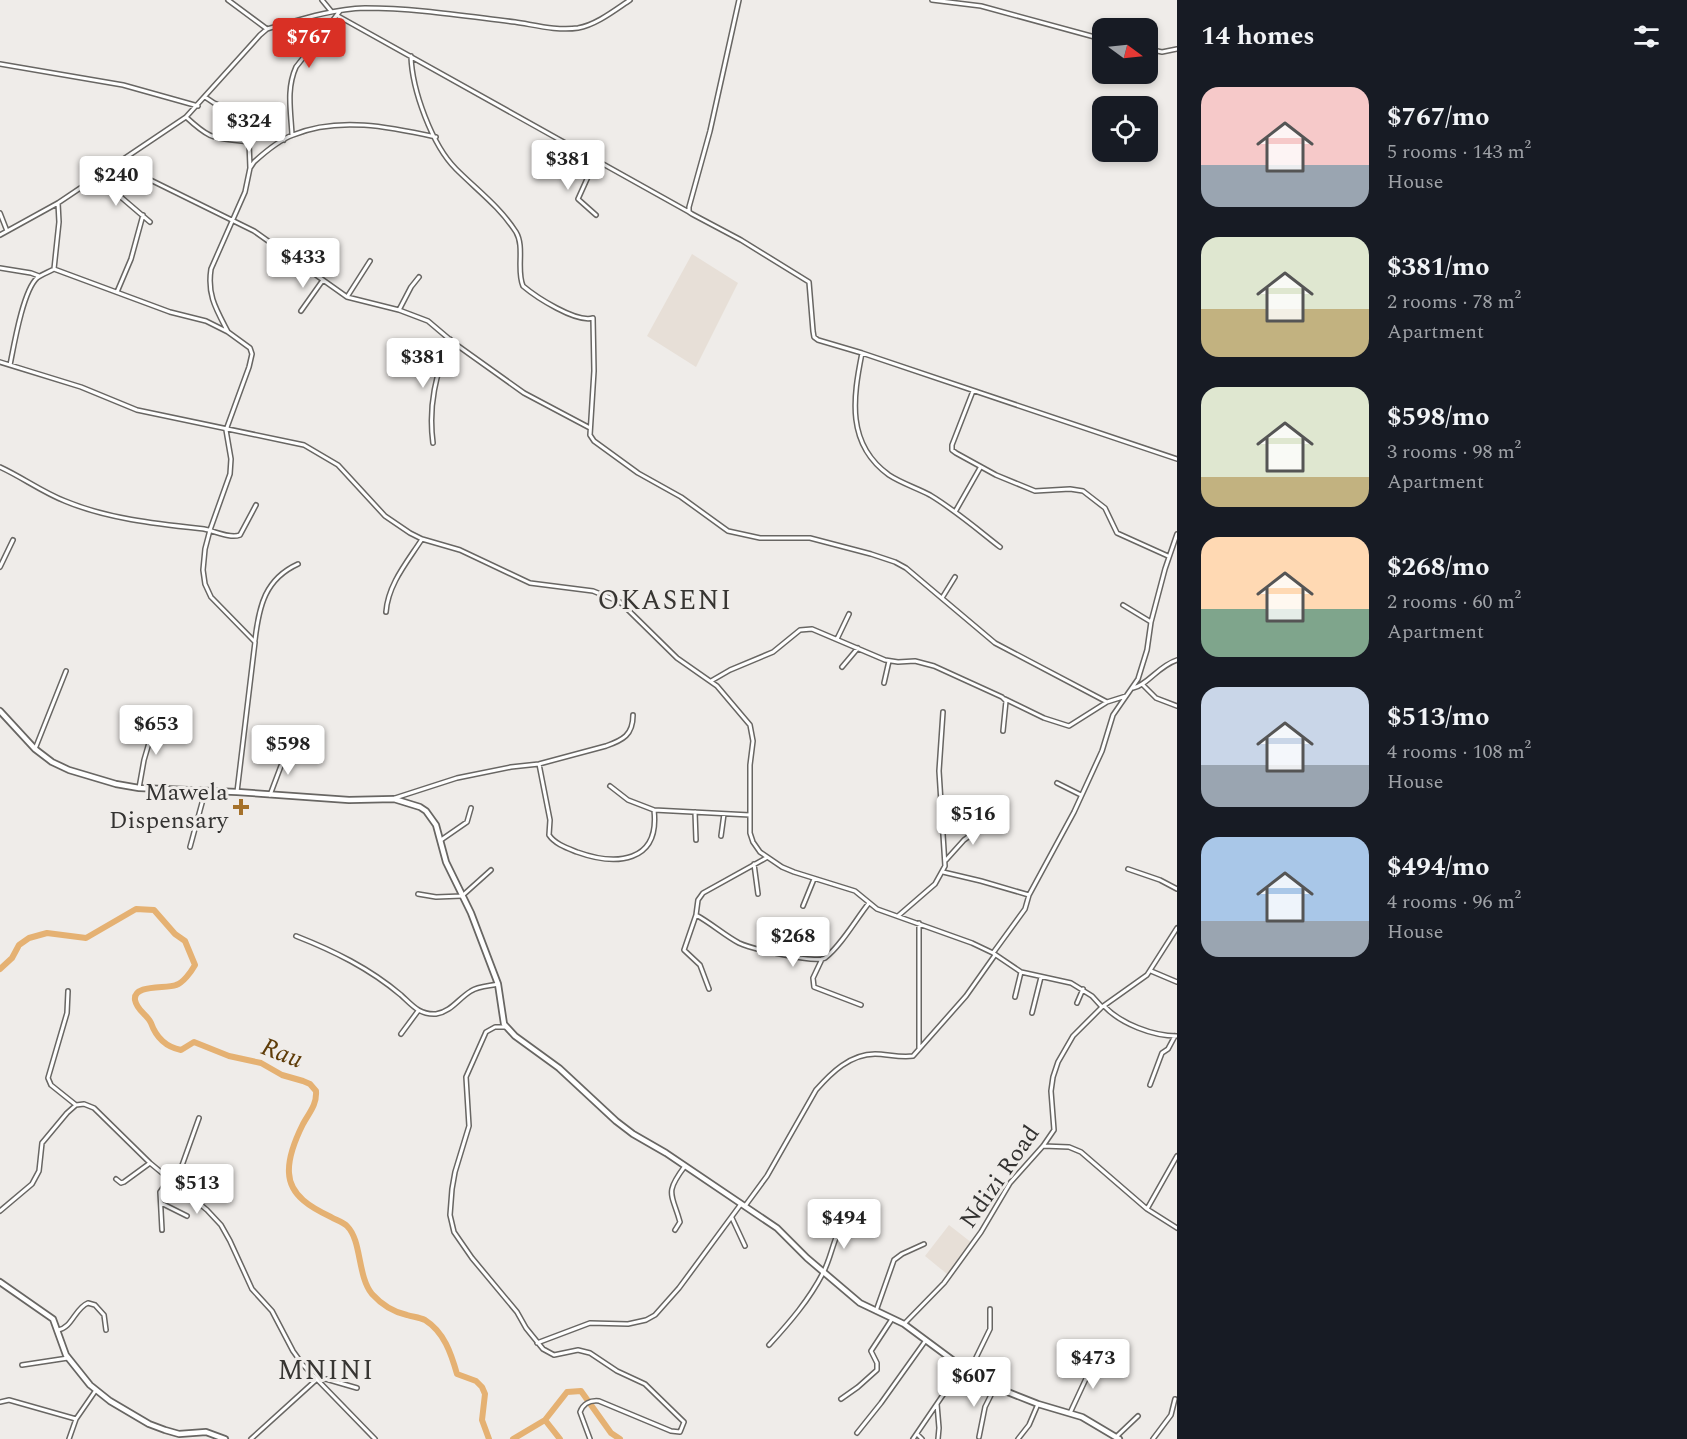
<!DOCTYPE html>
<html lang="en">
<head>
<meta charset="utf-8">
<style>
	:root { --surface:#171b24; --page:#20242c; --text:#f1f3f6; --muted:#9ea1a6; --accent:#d93025 }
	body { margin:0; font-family:Spectral,serif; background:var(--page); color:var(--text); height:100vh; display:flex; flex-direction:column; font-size:22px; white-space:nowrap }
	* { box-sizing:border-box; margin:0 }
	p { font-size:20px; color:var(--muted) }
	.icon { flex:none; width:33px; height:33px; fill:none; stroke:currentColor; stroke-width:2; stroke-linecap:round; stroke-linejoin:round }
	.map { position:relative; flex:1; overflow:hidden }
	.side { display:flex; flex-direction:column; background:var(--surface); width:510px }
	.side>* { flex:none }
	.needle { width:39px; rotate:105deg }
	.buttons { position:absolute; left:1092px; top:18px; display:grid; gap:12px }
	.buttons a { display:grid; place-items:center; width:66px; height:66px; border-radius:12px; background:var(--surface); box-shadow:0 3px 9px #0003; font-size:30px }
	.price { position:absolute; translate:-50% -51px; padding:0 14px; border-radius:6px; background:#fff; color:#222; font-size:20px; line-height:39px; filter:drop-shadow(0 2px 3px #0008) }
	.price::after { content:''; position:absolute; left:50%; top:36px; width:18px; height:14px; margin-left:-9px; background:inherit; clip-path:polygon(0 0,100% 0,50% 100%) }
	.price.selected { background:var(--accent); color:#fff }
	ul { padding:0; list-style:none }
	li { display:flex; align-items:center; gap:18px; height:150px; padding:0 24px }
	li span { display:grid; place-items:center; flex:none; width:168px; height:120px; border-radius:18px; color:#555 }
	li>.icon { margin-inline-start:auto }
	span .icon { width:72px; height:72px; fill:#fffc; stroke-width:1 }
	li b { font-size:26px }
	h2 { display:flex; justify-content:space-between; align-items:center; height:72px; padding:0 24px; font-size:26px }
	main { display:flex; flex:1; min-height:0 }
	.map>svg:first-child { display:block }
	.built { fill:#e7dfd7 }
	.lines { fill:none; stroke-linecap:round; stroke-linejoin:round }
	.river { stroke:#e5b172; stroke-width:6 }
	.street-casing { stroke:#686663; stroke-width:6 }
	.secondary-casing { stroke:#686663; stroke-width:8 }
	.street { stroke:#fff; stroke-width:3 }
	.secondary { stroke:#fff; stroke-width:4.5 }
	.poi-dot { fill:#a5712a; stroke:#efece9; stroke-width:2 }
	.labels { text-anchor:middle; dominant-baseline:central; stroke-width:6; stroke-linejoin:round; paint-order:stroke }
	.poi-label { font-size:24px; fill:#333231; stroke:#efece9; text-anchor:end }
	.street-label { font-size:24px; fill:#333231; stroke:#efece9 }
	.water-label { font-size:26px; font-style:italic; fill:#5e3c08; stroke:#efece9 }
	.quarter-label { font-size:27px; letter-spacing:1.5px; fill:#373532; stroke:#efece9 }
</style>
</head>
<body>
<main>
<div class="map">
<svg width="1177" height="1439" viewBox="0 0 1177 1439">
	<rect width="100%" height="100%" fill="#efece9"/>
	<path class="built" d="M692,254l46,29 -42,84 -49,-31z
		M949,1225l23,18 -25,31 -22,-18z"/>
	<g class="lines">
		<path class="river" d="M0,969l12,-11 7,-13 10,-7 18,-5 39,5 50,-29 18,1 21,24 10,7 10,24c-4,7 -12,18 -19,20 -10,4 -43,-1 -41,15 2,11 12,14 16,23 5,14 15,24 30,27l13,-8 35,14 32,7 21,12 21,6 7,3 6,7c1,14 -7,22 -13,33 -7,14 -15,34 -14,49 1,23 23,35 42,44 5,3 12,5 16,9 15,15 10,49 25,68 10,11 21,18 35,21 6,2 12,2 18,5 19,12 26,33 32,54l19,7 6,6 3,7 -3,26 7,19
			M545,1420l15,19
			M513,1439l32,-19 22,-28 14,-1 30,42 9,6"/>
		<defs>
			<path id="street" d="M228,0l39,29
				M322,0l9,11
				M739,0l-29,131 -21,76v5l3,2 49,26 68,42 4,49 1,6 4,3 44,13 315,106
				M932,0l49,6 121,33
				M338,16l351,196
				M1148,49l14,3 15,-3
				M411,56c1,34 21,89 45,113 21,21 44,38 60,63 9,15 0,38 7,54 13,11 53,37 70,32l1,53 -4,64 4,6 44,32 43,24 47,34 32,7h50l61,16 24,8 11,6 89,75 112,59 19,-6
				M0,64l123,21 75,21
				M205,97l9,6 21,9 49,28
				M186,117c27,25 28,20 63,25l1,26
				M292,135c-1,-23 -6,-46 4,-68l44,-56
				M118,164l136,67 93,66 52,13 29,11 26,22 70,50 66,35
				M99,175l16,17 35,30
				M0,213l7,18
				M596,215l-18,-16 18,-40
				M0,235l58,-32 128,-86 74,-82 7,-6c32,-9 64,-20 98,-21 50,0 100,8 150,14 20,3 42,9 63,6 18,-3 37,-18 52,-28
				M0,268l31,5 8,3
				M54,269l5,-47 -1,-19
				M117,292l14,-33 12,-44
				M347,297l23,-36
				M399,310l12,-23 8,-10
				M301,311l22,-31
				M228,332c-12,-23 -21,-37 -17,-63l34,-77 5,-24 4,-6c11,-10 25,-22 39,-27 45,-19 97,-8 143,2
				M862,353c-9,45 -16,91 27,122 12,8 28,13 41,20 25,15 47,34 70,52
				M0,362l81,25 56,23 167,35 34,20 47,51 25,17 12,6 38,11 70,33 63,8 27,11 57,56 40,28 33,39 3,16 -3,24v68l3,9 7,10 22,15 12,5 61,19 22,18 95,34 21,10 28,19 50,11 21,13 10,11
				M10,365c4,-20 13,-74 27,-87 5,-4 12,-6 17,-9l116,43 36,9 22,11 22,16 2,6 -3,13 -23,63 5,29 -1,15 -20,56 -5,19 -2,21 2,14 6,13 44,45 -18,150
				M973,391l-21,54v5l4,3 40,22 39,16 35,-2 13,2 22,17 12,25 51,23
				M433,443c-5,-38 3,-69 17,-104
				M0,467c22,10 42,25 65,34 43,18 93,23 139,28 11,2 26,10 36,6l16,-30
				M955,512l25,-44
				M0,567l13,-27
				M942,598l13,-21
				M1123,605l28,17
				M386,612c2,-28 22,-51 36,-73
				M837,639l12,-25
				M255,640c4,-34 10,-61 43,-76
				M842,667l16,-19
				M711,681l19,-11 43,-18 27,-22 12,-1 73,31 13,2 17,-1 19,5 68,31 4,4 -3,30
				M884,683l5,-22
				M1143,685l13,13 21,8
				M1133,688c15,-3 25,-22 44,-28
				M1005,699l39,19 25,8 38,-24
				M35,749l31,-78
				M539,764l11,56 -1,15c6,9 18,13 28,17 39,14 83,11 77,-42
				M1057,783l24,12
				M610,786l18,14 26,10 96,5
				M139,788l5,-28 12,-41
				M270,795l17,-45
				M395,798l62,-20 54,-11 28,-3 67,-18c17,-6 27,-11 27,-31
				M695,812l1,28
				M721,836l3,-22
				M441,840l26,-18 4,-14
				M190,847l15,-55
				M946,860l18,-20 26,-19
				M754,864l4,30
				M1128,869l32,11 17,9
				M943,872l38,9 48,14
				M418,894l18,3 26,-1 29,-26
				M803,906l11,-27
				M696,915c15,8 28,20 43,28 10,5 77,21 86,15 16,-12 31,-39 44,-55
				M898,916l37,-32 10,-18 -6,-95 4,-59
				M919,923v125
				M296,936c38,15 73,32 105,59 11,10 18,20 35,19 15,-2 23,-16 35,-23 7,-5 18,-5 27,-7
				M993,953l32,-44 4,-14 45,-83 28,-61 11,-36 25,-36 9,-29 4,-28 14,-53 12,-35
				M822,959l-9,19 1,9 47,18
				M1151,971l26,11
				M709,989l-9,-24 -16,-15 12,-35 2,-15 5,-7 63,-35
				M68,991l-1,22 -19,65 3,7 25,20
				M1015,997l6,-25
				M1077,1003l6,-14
				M1104,1006c17,18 49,30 73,30
				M1032,1013l9,-36
				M506,1027h-11l-9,5 -20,45 3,49 -14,46 -3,17 -2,26 4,17 18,26 45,54 9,16 17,21 11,6 24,-5 12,3 27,18 28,13 39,38 -4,10 -9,-1 -72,-30c-9,-1 -16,3 -19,11l10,27
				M401,1034l17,-23
				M1150,1085l12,-32 6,-4 7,-13
				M1043,1146l26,1 12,5 66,57 30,19
				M116,1179l5,4 3,-1 26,-19
				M175,1185l24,-67
				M161,1203l26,13
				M745,1206l22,-30 49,-86c15,-17 34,-36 59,-36 12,0 25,4 38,2l53,-60 29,-41
				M1147,1209l30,-53
				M0,1211l32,-27 7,-13 3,-28 25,-30 9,-8 8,-1 10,4 56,55 57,47 14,15 9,16 22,48 20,22 21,40 10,14 72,74
				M732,1218l13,28
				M162,1230l-2,-38 9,-13
				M675,1230l5,-8c-8,-29 -16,-28 5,-56
				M876,1311l18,-51 8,-6 22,-10
				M904,1324l40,-41 37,-51 29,-49 33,-37 11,-16 -3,-39 2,-14 5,-15 15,-26 29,-29 45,-32 30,-47
				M58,1330c14,-2 17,-22 30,-27l7,2 9,10 2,15
				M537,1343l53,-20 38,1 18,-4 9,-5 24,-27 62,-84
				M769,1345c21,-23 40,-45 54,-72 7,-13 9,-27 15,-40l19,-9
				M22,1365l46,-7
				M969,1372l21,-43v-20
				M841,1399l17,-12 19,-17v-7l-6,-12 21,-32
				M0,1402l9,-2 67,19
				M937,1404l2,24 -1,11
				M1070,1413l21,-45 7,-4 13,-3
				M857,1433l24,-30 45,-63
				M917,1434l5,5
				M979,1437l6,-30 10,-20
				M1116,1437l22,-21
				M69,1439l7,-20 20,-29
				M251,1439l65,-59 10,-1 31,9
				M913,1439l49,-72
				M1018,1439l11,-14 9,-21
				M1153,1439l18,-24 4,-16"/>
			<path id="secondary" d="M0,711l35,38 17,13 17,8 47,14 23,4 98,4 112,8 45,-1 26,8 6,4 10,14 10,37 25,51 27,71 6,40 11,12 44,32 57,53 17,13 33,19 111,75 30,30 53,45 44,21 58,43 33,20 43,17 44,13 37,22
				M0,1282l53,37 13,36 24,30 20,16 39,23 16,6 14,4 27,-2 19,7"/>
		</defs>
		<use href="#street" class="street-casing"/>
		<use href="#secondary" class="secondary-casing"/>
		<use href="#street" class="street"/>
		<use href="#secondary" class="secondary"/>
	</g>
	<path class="poi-dot" d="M238 798h6v6h6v6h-6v6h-6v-6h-6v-6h6z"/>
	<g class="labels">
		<g class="poi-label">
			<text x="228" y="793">Mawela<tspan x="228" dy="28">Dispensary</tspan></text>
		</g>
		<g class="street-label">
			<text transform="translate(1000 1177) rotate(-55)">Ndizi Road</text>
		</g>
		<g class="water-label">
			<text transform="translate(282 1053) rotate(21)">Rau</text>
		</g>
		<g class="quarter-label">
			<text x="665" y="601">OKASENI</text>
			<text x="326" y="1371">MNINI</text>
		</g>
	</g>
</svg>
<div class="buttons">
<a><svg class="needle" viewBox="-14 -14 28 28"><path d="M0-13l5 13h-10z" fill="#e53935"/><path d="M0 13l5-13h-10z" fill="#9ea1a6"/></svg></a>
<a><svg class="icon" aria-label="locate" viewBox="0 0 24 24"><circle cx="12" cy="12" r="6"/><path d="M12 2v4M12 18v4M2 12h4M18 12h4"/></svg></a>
</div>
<b class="price selected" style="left:309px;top:69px">$767</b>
<b class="price" style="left:249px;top:153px">$324</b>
<b class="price" style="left:568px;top:191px">$381</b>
<b class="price" style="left:116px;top:207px">$240</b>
<b class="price" style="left:303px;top:289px">$433</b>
<b class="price" style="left:423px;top:389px">$381</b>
<b class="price" style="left:156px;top:756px">$653</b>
<b class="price" style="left:288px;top:776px">$598</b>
<b class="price" style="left:973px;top:846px">$516</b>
<b class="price" style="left:793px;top:968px">$268</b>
<b class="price" style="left:197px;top:1215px">$513</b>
<b class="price" style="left:844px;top:1250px">$494</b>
<b class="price" style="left:1093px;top:1390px">$473</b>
<b class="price" style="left:974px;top:1408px">$607</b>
</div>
<section class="side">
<h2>14 homes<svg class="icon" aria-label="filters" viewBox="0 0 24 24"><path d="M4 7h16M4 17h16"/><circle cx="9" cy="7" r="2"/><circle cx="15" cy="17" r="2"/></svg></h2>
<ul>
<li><span style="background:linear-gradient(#f6c9c9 65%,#9aa5b1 0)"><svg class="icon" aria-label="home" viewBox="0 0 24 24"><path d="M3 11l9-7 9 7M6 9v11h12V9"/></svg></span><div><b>$767/mo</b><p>5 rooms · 143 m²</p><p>House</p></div></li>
<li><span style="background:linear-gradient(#dfe7d0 60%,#c2b280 0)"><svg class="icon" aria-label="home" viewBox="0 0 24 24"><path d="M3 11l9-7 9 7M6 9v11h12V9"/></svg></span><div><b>$381/mo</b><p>2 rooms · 78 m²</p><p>Apartment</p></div></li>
<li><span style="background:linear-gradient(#dfe7d0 75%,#c2b280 0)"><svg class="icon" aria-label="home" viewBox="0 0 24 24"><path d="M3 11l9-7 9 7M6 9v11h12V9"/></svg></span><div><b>$598/mo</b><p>3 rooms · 98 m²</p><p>Apartment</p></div></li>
<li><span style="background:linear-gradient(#ffd9b3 60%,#7fa58c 0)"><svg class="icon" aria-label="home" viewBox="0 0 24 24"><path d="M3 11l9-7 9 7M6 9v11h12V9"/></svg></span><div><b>$268/mo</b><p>2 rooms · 60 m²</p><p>Apartment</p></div></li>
<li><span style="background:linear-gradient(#c9d6e8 65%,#9aa5b1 0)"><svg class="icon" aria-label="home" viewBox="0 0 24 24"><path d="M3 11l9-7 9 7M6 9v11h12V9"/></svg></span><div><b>$513/mo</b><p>4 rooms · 108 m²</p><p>House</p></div></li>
<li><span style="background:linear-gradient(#a9c7e8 70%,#9aa5b1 0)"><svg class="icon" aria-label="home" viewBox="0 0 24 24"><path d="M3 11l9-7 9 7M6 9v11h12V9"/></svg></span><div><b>$494/mo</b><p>4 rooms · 96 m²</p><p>House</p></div></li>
</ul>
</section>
</main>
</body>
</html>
